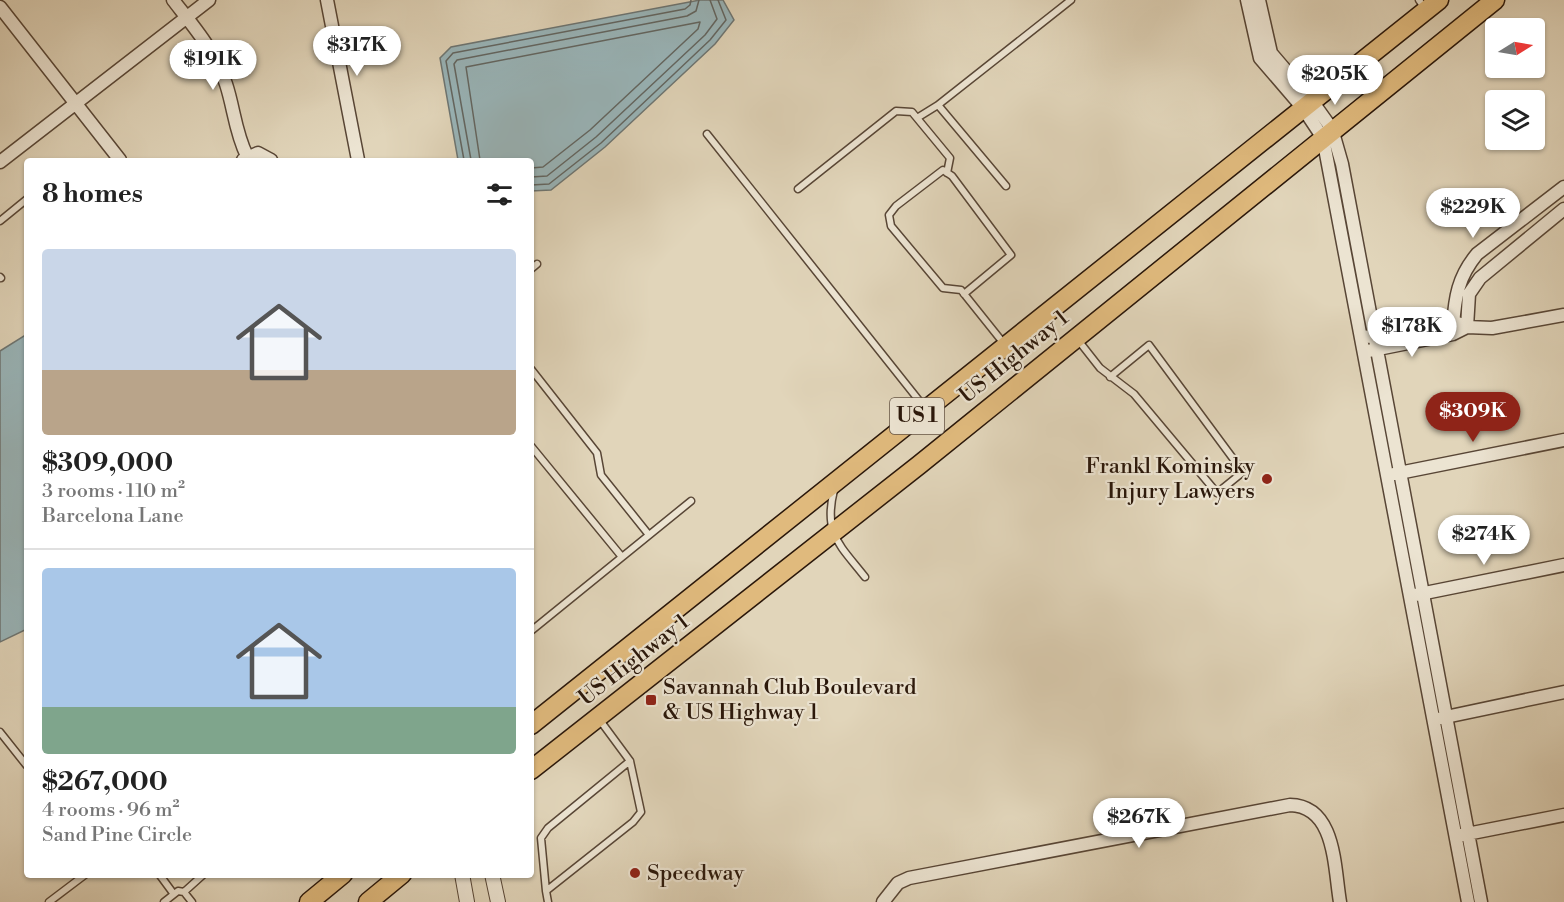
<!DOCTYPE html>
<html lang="en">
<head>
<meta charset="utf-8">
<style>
	:root { --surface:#fff; --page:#f6f6f6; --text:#222; --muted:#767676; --line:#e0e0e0; --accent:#8f2418 }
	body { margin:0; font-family:"Libre Bodoni",serif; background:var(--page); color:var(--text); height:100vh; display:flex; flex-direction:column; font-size:22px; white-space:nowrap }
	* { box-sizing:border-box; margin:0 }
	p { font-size:20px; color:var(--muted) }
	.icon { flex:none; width:33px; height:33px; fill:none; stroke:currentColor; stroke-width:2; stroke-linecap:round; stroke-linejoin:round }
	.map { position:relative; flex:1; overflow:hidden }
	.drawer { position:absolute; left:24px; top:158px; width:510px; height:720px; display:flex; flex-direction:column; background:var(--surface); border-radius:6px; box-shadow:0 2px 4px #0004 }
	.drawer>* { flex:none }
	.needle { width:39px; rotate:79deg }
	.tools { position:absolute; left:1485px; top:18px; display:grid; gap:12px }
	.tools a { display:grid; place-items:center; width:60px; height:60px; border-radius:6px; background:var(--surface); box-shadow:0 2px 4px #0004; font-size:30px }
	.price { position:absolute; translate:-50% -51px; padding:0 14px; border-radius:21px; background:#fff; color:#222; font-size:20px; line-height:39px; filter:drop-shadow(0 2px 3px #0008) }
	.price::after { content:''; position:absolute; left:50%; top:36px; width:18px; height:14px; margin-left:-9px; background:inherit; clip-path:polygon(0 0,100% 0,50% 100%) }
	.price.selected { background:var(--accent); color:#fff }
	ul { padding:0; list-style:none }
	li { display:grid; align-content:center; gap:12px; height:318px; padding:0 18px }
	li+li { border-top:2px solid var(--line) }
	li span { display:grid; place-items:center; height:186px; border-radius:6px; color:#555 }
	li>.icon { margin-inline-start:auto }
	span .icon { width:108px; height:108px; fill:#fffc; stroke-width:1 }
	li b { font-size:26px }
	h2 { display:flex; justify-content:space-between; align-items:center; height:72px; padding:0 18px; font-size:26px }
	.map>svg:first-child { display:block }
	.water { fill:#99b6bb; stroke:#6d7674; stroke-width:1.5 }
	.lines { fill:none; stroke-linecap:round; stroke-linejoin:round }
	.shore { stroke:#626662; stroke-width:1.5 }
	.service-casing { stroke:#584636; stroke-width:9 }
	.minor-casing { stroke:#584636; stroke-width:15 }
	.tertiary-casing { stroke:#584636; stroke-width:16 }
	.primary-casing { stroke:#2a170a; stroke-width:21 }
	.service { stroke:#ece4d2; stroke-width:6 }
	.minor { stroke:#ece4d2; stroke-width:12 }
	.tertiary { stroke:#ece4d2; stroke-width:14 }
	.primary { stroke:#e0ba7d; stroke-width:18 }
	.poi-dot { fill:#8f2418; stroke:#ece4d2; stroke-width:2 }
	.labels { text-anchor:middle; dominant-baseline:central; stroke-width:4.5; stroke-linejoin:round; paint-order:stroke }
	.shield { fill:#ece4d2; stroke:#645446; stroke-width:1.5 }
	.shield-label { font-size:21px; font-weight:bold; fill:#2a170a }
	.street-label { font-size:22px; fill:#2a170a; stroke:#ece4d2 }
	.poi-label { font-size:22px; fill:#2a170a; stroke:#ece4d2; text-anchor:start }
</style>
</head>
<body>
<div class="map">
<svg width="1564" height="902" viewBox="0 0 1564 902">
	<rect width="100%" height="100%" fill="#e1d5ba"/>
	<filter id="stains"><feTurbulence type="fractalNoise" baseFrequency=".00333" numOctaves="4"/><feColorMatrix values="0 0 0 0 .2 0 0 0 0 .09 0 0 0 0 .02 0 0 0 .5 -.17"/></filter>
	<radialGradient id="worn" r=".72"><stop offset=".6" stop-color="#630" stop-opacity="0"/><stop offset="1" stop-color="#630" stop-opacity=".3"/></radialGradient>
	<path class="water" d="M700,0h23l11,20 -19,24 -110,103 -54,43 -20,1v-31h-73l-18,-102 11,-11z
		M27,334v295l-27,13v-291z"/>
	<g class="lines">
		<path class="shore" d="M464,160l-18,-99 7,-8 232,-44 5,-4 1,-5
			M471,160l-17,-96 3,-4 230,-44 9,-5 3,-11
			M480,160l-14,-93 234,-45 -2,7 -108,101 -47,37 -12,1
			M531,177l16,-1 49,-39 109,-102 12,-16 -7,-19
			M531,185l18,-1 52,-41 109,-103 16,-20 -8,-20"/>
		<defs>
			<path id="service" d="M1419,0l7,10
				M938,105l68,81
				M917,118l21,-13 133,-105
				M707,134l218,274
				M798,189l98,-78 16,1 38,46 -3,15
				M0,221l27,-22
				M531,269l6,-5
				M0,277l1,1
				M964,294l47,-39 -59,-79 -9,-6 -47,36 -7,9 2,11 52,62 18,2 44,55
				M1078,340l22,28 34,26 83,99 26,-21 -94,-127 -39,32
				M531,369l66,84 4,22 48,60
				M531,446l91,111
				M834,490c-11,44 6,55 31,87
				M531,631l160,-130
				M0,732l27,34
				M159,874l14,19
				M546,891l-5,-53 7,-10 82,-67
				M184,892l20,-18
				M49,902l37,-28
				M164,902l14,-11 6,1 8,10
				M548,902l-2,-11 87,-69 8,-10 -11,-51 -31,-42"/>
			<path id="minor" d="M173,0c21,27 42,51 53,84 8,24 9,48 21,72
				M327,0l31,160
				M1247,0l13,58 43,50 20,30 145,764
				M1259,0l12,53 41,48 20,28 10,35 139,738
				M0,7l120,153
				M243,160l15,-7 13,7
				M0,162l209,-162
				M1453,326c2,-29 5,-49 24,-72l87,-67
				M1366,337l78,-16h9l14,6 2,-33 11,-16 84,-69
				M1368,351l85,-17 14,-7 25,1 72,-13
				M1394,474l170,-34
				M1415,595l149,-30
				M1441,718l123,-26
				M1462,835l102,-20
				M883,902l15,-19 11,-5 381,-73c46,1 44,62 50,97"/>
			<path id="tertiary" d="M462,874l5,28
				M492,874l6,28"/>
			<path id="primary" d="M531,725l908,-725
				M531,770l388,-305 576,-465
				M309,902l34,-28
				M368,902l34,-28"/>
		</defs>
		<use href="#service" class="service-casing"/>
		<use href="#minor" class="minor-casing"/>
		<use href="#tertiary" class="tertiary-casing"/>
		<use href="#primary" class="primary-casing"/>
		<use href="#service" class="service"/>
		<use href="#minor" class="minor"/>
		<use href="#tertiary" class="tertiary"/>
		<use href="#primary" class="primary"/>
	</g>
	<g class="poi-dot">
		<circle cx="1267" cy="479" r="6"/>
		<rect x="645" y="694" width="12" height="12" rx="3"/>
		<circle cx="635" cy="873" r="6"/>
	</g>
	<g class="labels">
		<rect class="shield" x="890" y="398" width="54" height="36" rx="4.5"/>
		<g class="shield-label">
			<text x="917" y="416">US 1</text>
		</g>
		<g class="street-label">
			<text transform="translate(1014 357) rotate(-39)">US Highway 1</text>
			<text transform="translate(634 660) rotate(-38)">US Highway 1</text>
		</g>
		<g class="poi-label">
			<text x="1255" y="466" text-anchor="end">Frankl Kominsky<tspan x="1255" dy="25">Injury Lawyers</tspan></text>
			<text x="663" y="687">Savannah Club Boulevard<tspan x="663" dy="25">&amp; US Highway 1</tspan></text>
			<text x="647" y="873">Speedway</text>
		</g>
	</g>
	<rect width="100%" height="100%" filter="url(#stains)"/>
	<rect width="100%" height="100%" fill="url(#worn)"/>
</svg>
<div class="tools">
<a><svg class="needle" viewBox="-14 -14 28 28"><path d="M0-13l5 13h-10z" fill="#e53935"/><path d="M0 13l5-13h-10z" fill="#767676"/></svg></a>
<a><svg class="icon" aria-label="layers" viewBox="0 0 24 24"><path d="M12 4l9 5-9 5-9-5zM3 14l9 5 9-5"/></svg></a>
</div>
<b class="price" style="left:357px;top:77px">$317K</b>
<b class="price" style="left:213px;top:91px">$191K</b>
<b class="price" style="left:1335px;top:106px">$205K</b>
<b class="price" style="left:1473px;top:239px">$229K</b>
<b class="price" style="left:1412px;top:358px">$178K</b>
<b class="price selected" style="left:1473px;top:443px">$309K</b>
<b class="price" style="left:1484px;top:566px">$274K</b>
<b class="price" style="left:1139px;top:849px">$267K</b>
<section class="drawer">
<h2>8 homes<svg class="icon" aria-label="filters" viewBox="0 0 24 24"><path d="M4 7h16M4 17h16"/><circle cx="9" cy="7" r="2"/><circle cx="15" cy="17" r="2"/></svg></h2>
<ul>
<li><span style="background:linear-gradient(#c9d6e8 65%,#b9a48a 0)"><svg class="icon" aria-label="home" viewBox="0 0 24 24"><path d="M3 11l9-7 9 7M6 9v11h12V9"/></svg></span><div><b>$309,000</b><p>3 rooms · 110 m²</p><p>Barcelona Lane</p></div></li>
<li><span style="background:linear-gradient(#a9c7e8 75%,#7fa58c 0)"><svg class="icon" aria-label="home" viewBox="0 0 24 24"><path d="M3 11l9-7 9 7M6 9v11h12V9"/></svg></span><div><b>$267,000</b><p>4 rooms · 96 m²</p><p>Sand Pine Circle</p></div></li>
</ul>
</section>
</div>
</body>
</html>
